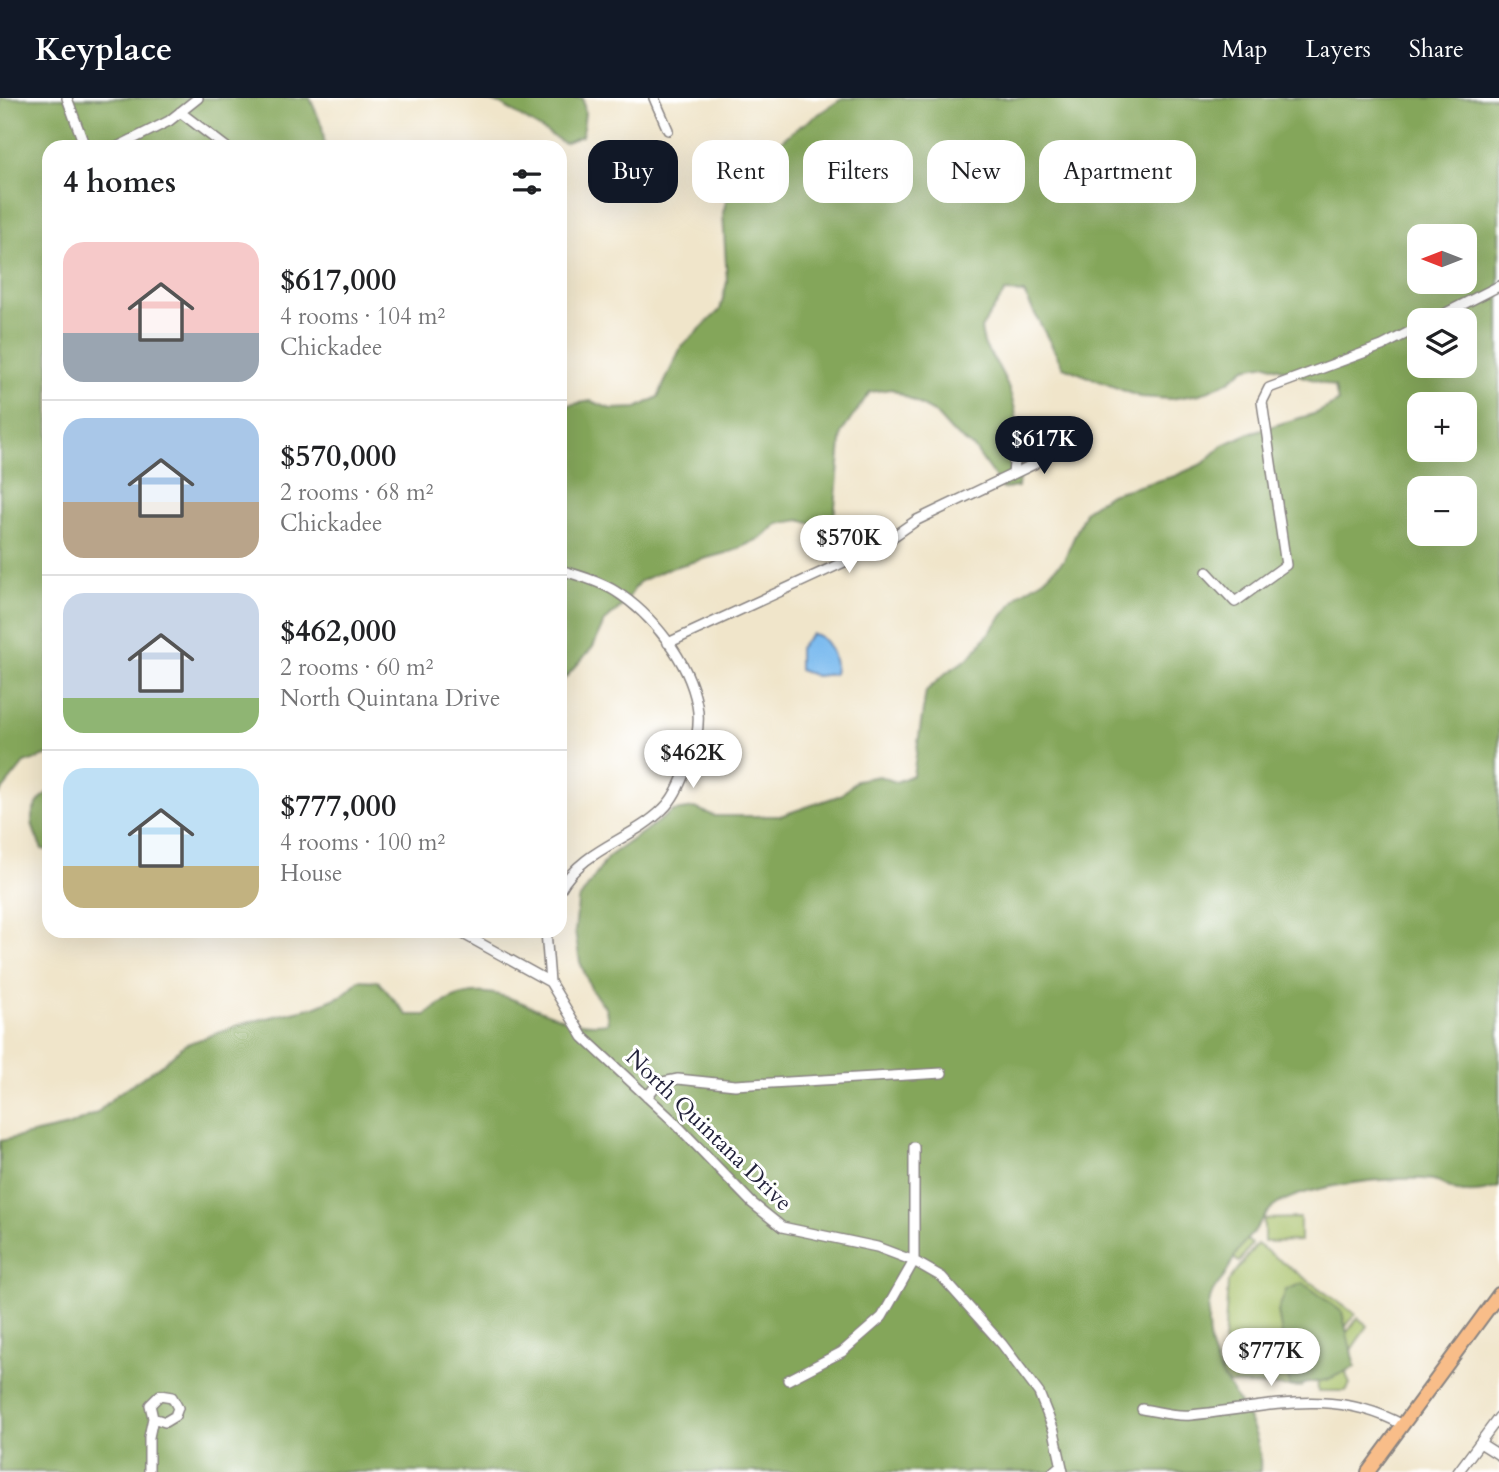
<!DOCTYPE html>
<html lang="en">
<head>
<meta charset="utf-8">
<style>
	:root { --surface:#fff; --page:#f6f6f6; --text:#202124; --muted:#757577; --line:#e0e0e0; --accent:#111827 }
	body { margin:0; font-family:Cardo,serif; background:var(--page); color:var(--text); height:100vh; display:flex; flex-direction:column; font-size:26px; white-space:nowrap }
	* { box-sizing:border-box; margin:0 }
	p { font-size:23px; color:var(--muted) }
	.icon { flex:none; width:38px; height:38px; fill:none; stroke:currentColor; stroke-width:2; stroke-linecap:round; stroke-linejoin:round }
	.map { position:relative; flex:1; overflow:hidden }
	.details { position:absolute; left:42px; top:42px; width:525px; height:798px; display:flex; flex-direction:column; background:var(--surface); border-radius:21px; box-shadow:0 7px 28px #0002 }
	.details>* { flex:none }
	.hud { position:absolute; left:588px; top:42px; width:665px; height:63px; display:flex; gap:14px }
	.needle { width:46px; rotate:270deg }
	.tools { position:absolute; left:1407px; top:126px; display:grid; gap:14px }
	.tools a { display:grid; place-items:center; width:70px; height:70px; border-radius:14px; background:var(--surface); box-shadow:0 7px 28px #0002; font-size:35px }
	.price { position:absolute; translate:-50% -60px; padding:0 16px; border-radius:24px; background:#fff; color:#222; font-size:23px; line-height:46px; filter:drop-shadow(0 2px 4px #0008) }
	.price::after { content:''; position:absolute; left:50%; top:42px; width:21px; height:16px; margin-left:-10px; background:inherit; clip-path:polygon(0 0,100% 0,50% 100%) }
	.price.selected { background:var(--accent); color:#fff }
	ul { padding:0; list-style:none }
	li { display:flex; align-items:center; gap:21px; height:175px; padding:0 21px }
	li+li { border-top:2px solid var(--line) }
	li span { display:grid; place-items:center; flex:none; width:196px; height:140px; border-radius:21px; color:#555 }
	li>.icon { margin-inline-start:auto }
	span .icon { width:84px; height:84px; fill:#fffc; stroke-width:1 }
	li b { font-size:30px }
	h2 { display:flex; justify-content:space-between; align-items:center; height:84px; padding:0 21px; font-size:30px }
	.pill { padding:0 24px; border-radius:21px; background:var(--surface); box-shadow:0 7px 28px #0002; font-size:24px; line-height:63px }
	.pill.selected { background:var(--accent); color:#fff }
	header { display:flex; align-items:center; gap:42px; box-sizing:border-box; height:98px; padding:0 35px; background:var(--accent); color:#fff }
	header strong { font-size:33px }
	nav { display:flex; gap:38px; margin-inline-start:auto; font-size:24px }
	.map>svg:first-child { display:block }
	.green { fill:#a6bf65; stroke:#647050; stroke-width:2 }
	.forest { fill:#84a65a; stroke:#53644a; stroke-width:2; fill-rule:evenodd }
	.water { fill:#7bbbef; stroke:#4e6e95; stroke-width:2 }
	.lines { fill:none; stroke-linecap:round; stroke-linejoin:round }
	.minor-casing { stroke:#898482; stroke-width:12 }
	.major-casing { stroke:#898482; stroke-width:16 }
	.minor { stroke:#fff; stroke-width:9 }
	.major { stroke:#f8bd89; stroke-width:12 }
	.labels { text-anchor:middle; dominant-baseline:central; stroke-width:6; stroke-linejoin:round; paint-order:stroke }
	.street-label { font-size:23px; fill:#22223b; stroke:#fff }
</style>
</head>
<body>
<header>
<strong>Keyplace</strong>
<nav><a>Map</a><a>Layers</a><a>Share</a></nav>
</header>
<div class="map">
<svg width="1499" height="1374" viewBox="0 0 1499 1374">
	<rect width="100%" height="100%" fill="#fff"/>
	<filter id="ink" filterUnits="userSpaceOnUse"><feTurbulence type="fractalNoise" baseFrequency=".0143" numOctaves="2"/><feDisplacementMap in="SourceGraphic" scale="14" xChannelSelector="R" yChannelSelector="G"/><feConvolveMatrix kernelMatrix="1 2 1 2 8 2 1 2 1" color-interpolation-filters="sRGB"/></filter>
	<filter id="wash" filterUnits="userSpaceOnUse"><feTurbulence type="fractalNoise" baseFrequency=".00686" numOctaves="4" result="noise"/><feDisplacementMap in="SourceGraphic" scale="28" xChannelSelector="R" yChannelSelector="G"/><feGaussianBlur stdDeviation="1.57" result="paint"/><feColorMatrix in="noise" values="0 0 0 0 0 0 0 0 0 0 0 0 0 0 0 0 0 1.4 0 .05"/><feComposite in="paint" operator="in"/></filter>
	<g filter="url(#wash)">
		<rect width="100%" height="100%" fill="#f0e5ca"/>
		<path class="green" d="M1300,1120v23l-36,1v-23z
			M1237,1135l15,11 -13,18 -15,-11z
			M1257,1146l98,70 -53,73 -73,-3 -7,-8 6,-94z
			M1358,1220l10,8c-14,20 -30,34 -18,58l-4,7h-28l-1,-19z"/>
		<path class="forest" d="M0,0h310l12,28 3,21h-191l-8,-11 -14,3 -3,8h-60v608l-25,8 -24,30z
			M478,0h105l2,15 -3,23 -18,7 -64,-39z
			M843,0h656v1089c-12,4 -29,7 -42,4 -8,-3 -16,-9 -24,-11 -35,-5 -133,5 -161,28 -9,7 -14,21 -23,29 -11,11 -15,21 -22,35 -4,8 -12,14 -15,22 -4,8 -4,23 -4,31 1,62 57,84 52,147h-1260v-331l68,-15 29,-13 19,-18 48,-32 20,-18 61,-22 69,-16 29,-12 16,-15 19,1 29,34h19c69,-59 115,19 182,8l-2,-15 -14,-17 -12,-29 -5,-30 3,-31 30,-44 65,-46 22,-3 20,8h65l61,-21 16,-15 22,-4 17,6 17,-7 13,-84 20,-18 24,-16 50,-63 24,-15 20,-19 22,-50 24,-16 65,-18 29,-13 19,-18 29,-13 65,-19 21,-11 -3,-15 -68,-23 -22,4 -17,14 -28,12 -29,5 -31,-2 -77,-30 -39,-74 -19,-1 -24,36c3,22 6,20 17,38 20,33 26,83 20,121l-15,2 -29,-41 -22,-16 -18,-20 -42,-23 -22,3 -28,40 -8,86 -18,7 -16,-5 -22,4 -17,14 -28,13 -66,18 -28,13 -15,22 -20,18 -11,25 -33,37v-272l8,-7 23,-4 20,8 26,-1 21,-11 23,-50 39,-37 7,-28 -4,-69 7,-28 63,-54zM1419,138h46v46h-46zM1419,222h46v46h-46zM1419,306h46v46h-46zM1419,390h46v46h-46z
			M49,693v59l-7,-1c-13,-26 -16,-38 7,-58z
			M1303,1185l39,29 13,55 -28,13 -37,6 -12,-75 8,-21z"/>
		<path class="water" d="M811,536c16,0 27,26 23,40l-18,2 -17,-6v-22z"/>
	</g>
	<g filter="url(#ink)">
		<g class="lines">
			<defs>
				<path id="minor" d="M67,0l18,49
					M654,0l14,32
					M180,14l46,35
					M117,49l52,-26 29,-23
					M1432,222l67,-34
					M560,472c18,5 39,11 55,21 37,23 74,70 82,114 4,20 -2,44 -10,62 -6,14 -12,31 -24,42 -31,31 -81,40 -103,81
					M1207,474l28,30 51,-37 -24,-163 7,-14 113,-42 37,-19
					M668,545l213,-98 36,-25 117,-56 12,-17 -6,-11 -15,-1 -9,7 -3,32
					M458,833l92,51
					M546,833l4,51 33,55 88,82 81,84 30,24 95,20 37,14 28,16 60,67 37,49 15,38 9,41
					M647,999l11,-14 20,-4 57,6 207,-12
					M788,1282l54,-28 40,-35 32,-56v-114
					M1142,1311c15,2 33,8 49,6 73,-7 142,-29 212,10
					M1480,1345l19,12
					M149,1374v-35l4,-19 -3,-13 10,-10 12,2 6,11 -3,8 -10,6 -12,-4
					M1053,1374l8,-7
					M1458,1374l41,-55"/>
				<path id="major" d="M1368,1374l131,-178"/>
			</defs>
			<use href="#minor" class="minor-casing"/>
			<use href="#major" class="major-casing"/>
			<use href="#minor" class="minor"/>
			<use href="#major" class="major"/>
		</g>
	</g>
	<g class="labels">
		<g class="street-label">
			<text transform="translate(709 1032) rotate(44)">North Quintana Drive</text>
		</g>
	</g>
</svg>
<div class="tools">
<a><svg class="needle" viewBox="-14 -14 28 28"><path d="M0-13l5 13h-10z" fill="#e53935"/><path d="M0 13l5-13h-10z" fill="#757577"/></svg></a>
<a><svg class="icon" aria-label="layers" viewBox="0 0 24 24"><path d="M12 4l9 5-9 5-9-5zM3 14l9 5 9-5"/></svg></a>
<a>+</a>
<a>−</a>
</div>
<b class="price selected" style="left:1044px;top:378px">$617K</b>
<b class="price" style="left:849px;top:477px">$570K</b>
<b class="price" style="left:693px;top:692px">$462K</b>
<b class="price" style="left:1271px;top:1290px">$777K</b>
<div class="hud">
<a class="pill selected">Buy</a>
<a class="pill">Rent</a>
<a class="pill">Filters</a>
<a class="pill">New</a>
<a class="pill">Apartment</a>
</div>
<section class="details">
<h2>4 homes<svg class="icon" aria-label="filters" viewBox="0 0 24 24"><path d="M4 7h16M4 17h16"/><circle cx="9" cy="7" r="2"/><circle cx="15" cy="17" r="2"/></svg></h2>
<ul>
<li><span style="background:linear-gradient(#f6c9c9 65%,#9aa5b1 0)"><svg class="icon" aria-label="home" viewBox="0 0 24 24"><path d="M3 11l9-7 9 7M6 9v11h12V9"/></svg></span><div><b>$617,000</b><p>4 rooms · 104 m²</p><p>Chickadee</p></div></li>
<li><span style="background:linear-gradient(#a9c7e8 60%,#b9a48a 0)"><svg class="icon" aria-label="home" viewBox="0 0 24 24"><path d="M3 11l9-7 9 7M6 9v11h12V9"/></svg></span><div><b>$570,000</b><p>2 rooms · 68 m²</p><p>Chickadee</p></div></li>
<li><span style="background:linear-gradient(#c9d6e8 75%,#8fb573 0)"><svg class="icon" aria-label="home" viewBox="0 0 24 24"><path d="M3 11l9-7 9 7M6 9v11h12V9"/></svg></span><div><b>$462,000</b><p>2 rooms · 60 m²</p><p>North Quintana Drive</p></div></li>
<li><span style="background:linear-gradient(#bfe0f5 70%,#c2b280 0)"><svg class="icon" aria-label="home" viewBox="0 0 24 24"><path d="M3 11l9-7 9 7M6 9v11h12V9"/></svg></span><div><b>$777,000</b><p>4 rooms · 100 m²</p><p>House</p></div></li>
</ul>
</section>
</div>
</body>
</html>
